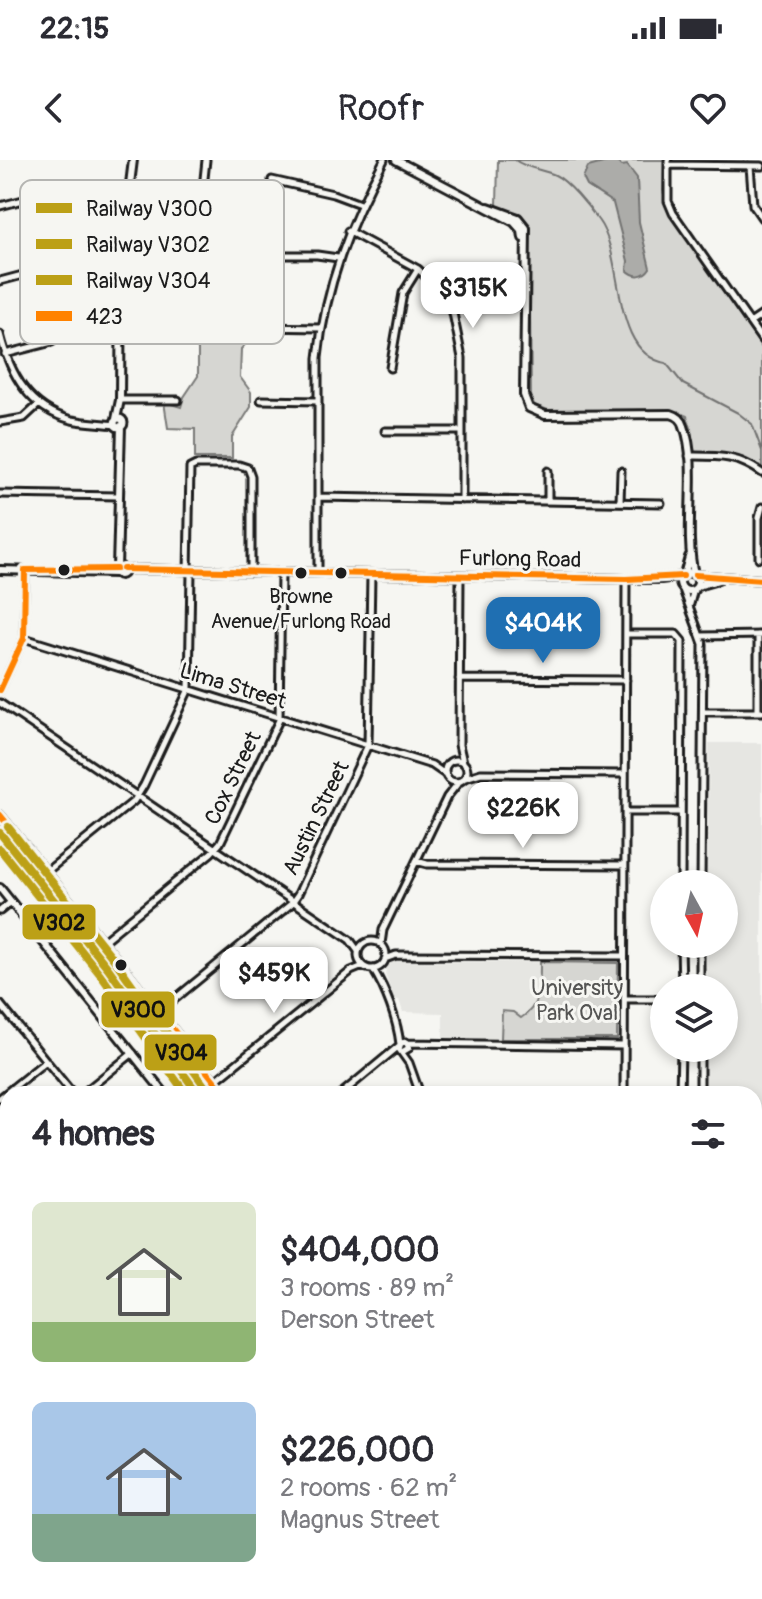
<!DOCTYPE html>
<html lang="en">
<head>
<meta charset="utf-8">
<style>
	:root { --surface:#fff; --page:#f2f2f3; --text:#2b2b33; --muted:#7c7c81; --accent:#1f6fb2 }
	body { margin:0; font-family:Pangolin,sans-serif; background:var(--page); color:var(--text); height:100vh; display:flex; flex-direction:column; font-size:30px; white-space:nowrap }
	* { box-sizing:border-box; margin:0 }
	p { font-size:26px; color:var(--muted) }
	.icon { flex:none; width:44px; height:44px; fill:none; stroke:currentColor; stroke-width:2; stroke-linecap:round; stroke-linejoin:round }
	.map { position:relative; flex:1; overflow:hidden }
	.drawer { position:absolute; left:0px; top:926px; width:762px; height:514px; display:flex; flex-direction:column; background:var(--surface); border-radius:24px 24px 0 0; box-shadow:0 4px 12px #0003 }
	.drawer>* { flex:none }
	.needle { width:52px; rotate:172deg }
	.fabs { position:absolute; left:650px; top:710px; display:grid; gap:16px }
	.fabs a { display:grid; place-items:center; width:88px; height:88px; border-radius:50%; background:var(--surface); box-shadow:0 4px 12px #0003; font-size:40px }
	.price { position:absolute; translate:-50% -68px; padding:0 18px; border-radius:16px; background:#fff; color:#222; font-size:26px; line-height:52px; filter:drop-shadow(0 2px 4px #0008) }
	.price::after { content:''; position:absolute; left:50%; top:48px; width:24px; height:18px; margin-left:-12px; background:inherit; clip-path:polygon(0 0,100% 0,50% 100%) }
	.price.current { background:var(--accent); color:#fff }
	ul { padding:0; list-style:none }
	li { display:flex; align-items:center; gap:24px; height:200px; padding:0 32px }
	li span { display:grid; place-items:center; flex:none; width:224px; height:160px; border-radius:12px; color:#555 }
	li>.icon { margin-inline-start:auto }
	span .icon { width:96px; height:96px; fill:#fffc; stroke-width:1 }
	li b { font-size:34px }
	h2 { display:flex; justify-content:space-between; align-items:center; height:96px; padding:0 32px; font-size:34px }
	.status { display:flex; justify-content:space-between; align-items:center; height:56px; padding:0 40px; background:var(--surface); direction:ltr }
	.status svg { height:22px; fill:currentColor }
	header { display:flex; justify-content:space-between; align-items:center; height:104px; padding:0 32px; background:var(--surface); font-size:36px; font-weight:600 }
	.map>svg:first-child { display:block }
	.built { fill:#e6e6e2 }
	.green { fill:#d6d6d2; stroke:#797977; stroke-width:2 }
	.water { fill:#acaca9; stroke:#727271; stroke-width:2 }
	.lines { fill:none; stroke-linecap:round; stroke-linejoin:round }
	.stream { stroke:#727271; stroke-width:2 }
	.minor-casing { stroke:#1c1c1c; stroke-width:11 }
	.tertiary-casing { stroke:#1c1c1c; stroke-width:12 }
	.secondary-casing { stroke:#1c1c1c; stroke-width:12 }
	.minor { stroke:#f6f6f2; stroke-width:5 }
	.tertiary { stroke:#f6f6f2; stroke-width:6 }
	.secondary { stroke:#f6f6f2; stroke-width:6 }
	.bus-1-casing { stroke:#f6f6f2; stroke-width:12 }
	.bus-1 { stroke:#ff8200; stroke-width:6 }
	.rail-1-casing { stroke:#f6f6f2; stroke-width:14 }
	.rail-2-casing { stroke:#f6f6f2; stroke-width:14 }
	.rail-3-casing { stroke:#f6f6f2; stroke-width:14 }
	.rail-1 { stroke:#bca016; stroke-width:8 }
	.rail-2 { stroke:#bca016; stroke-width:8 }
	.rail-3 { stroke:#bca016; stroke-width:8 }
	.bus-dot { fill:#1c1c1c; stroke:#f6f6f2; stroke-width:3 }
	.labels { text-anchor:middle; dominant-baseline:central; stroke-width:6; stroke-linejoin:round; paint-order:stroke }
	.bus-label { font-size:20px; fill:#1c1c1c; stroke:#f6f6f2 }
	.street-label { font-size:22px; fill:#1c1c1c; stroke:#f6f6f2 }
	.park-label { font-size:22px; fill:#545453; stroke:#f6f6f2 }
	.key { fill:#f6f6f2; stroke:#b5b5b2; stroke-width:2 }
	.key-label { font-size:22px; fill:#1c1c1c }
	.line-badge { stroke:#f6f6f2; stroke-width:3 }
	.pale-badge-label { font-size:22px; text-anchor:middle; font-weight:bold; fill:#111 }
</style>
</head>
<body>
<div class="status"><b>22:15</b><svg viewBox="0 0 49 12"><path d="M0 12V9h3v3zM5 12V6h3v6zM10 12V3h3v9zM15 12V0h3v12zM26 1h20v11H26zM47 4h2v5h-2z"/></svg></div>
<header><svg class="icon" aria-label="back" viewBox="0 0 24 24"><path d="M15 5l-7 7 7 7"/></svg>Roofr<svg class="icon" aria-label="heart" viewBox="0 0 24 24"><path d="M12 20l-8-8c-3-5 5-10 8-4 3-6 11-1 8 4z"/></svg></header>
<div class="map">
<svg width="762" height="1439" viewBox="0 0 762 1439">
	<rect width="100%" height="100%" fill="#f6f6f2"/>
	<filter id="ink" filterUnits="userSpaceOnUse"><feTurbulence type="fractalNoise" baseFrequency=".0125" numOctaves="2"/><feDisplacementMap in="SourceGraphic" scale="16" xChannelSelector="R" yChannelSelector="G"/><feConvolveMatrix kernelMatrix="1 2 1 2 8 2 1 2 1" color-interpolation-filters="sRGB"/></filter>
	<g filter="url(#ink)">
		<path class="built" d="M709,583h53v664l-8,-2v-311h-49l1,-46h18v-60h-18l1,-44h17v-60h-17z
			M395,801l223,2 -1,76 -174,-1v-25l-40,-1 -4,-12h-5l-9,-26 2,-8z
			M0,1376l8,1v55h111l-1,7h-118z"/>
		<path class="green" d="M498,0h166l-1,31 6,22 93,135v122l-20,-13 -49,-4 -2,-25 -4,-12 -14,-6h-125l-14,-5 -3,-10 -2,-166 -7,-13 -25,-10z
			M213,24l26,17 44,-13 -16,29 6,28 -8,1 -5,9 -18,9 -2,29 20,27 -8,7 1,9 -12,13 -1,28 11,15v15l-19,30v21h-37v-29l-27,-1 -4,-26 17,5 3,-10 14,-21v-26l-11,-16 3,-8 -3,-5c13,-19 17,-35 2,-55l7,-5 11,-55 -1,-7 9,-10z
			M540,802l78,1 -1,76h-116l1,-28 11,1 8,6c20,-12 19,-34 19,-56z
			M0,1219h8v158l-8,-1z"/>
		<path class="water" d="M614,0l8,6 5,-1 10,13 2,44 11,46c-6,9 -15,10 -23,2l1,-9 -15,-58 -26,-17 -4,-8 5,-11z"/>
		<g class="lines">
			<path class="stream" d="M515,0c12,9 27,9 40,15 13,6 34,32 43,45 28,37 11,133 68,143l17,21 55,29 14,11 10,27
				M0,1369l8,1"/>
			<defs>
				<path id="minor" d="M668,0v41l5,12 89,127
					M668,5l94,1
					M750,6l3,39 9,13
					M272,20l61,14 27,10
					M203,28l3,-28
					M0,46l62,-16
					M348,71l70,38 22,22 13,22 9,45v142
					M269,95h48l21,3
					M121,96l65,-1
					M0,121l53,-14
					M440,131l27,-19
					M750,163l12,-8
					M120,167h58
					M260,167l61,1
					M0,174c10,40 29,75 72,86 14,3 29,3 43,5
					M5,194l47,-12
					M390,208l13,-75 15,-24
					M120,240h58
					M261,240l57,1
					M0,262l24,-4 15,-14
					M385,271h77
					M689,296c30,0 48,-1 73,17
					M0,334l119,2
					M319,337l342,6
					M548,341v-30
					M620,342l1,-31
					M759,398v-40l3,-11
					M188,412l2,-104 6,-3h43l9,3 3,8v96
					M318,413v-215c7,-71 32,-135 66,-198
					M460,416l-1,169 4,17
					M682,427l21,57 -2,240
					M690,444l4,-15
					M626,474h50l6,7 -1,243
					M701,476l61,-1
					M24,478l408,127 13,9
					M459,519l167,1
					M0,530l24,-52 1,-68
					M0,543l350,237 8,11
					M703,552h59
					M758,552v-77
					M445 611a11 11 0 1 1 22 0a11 11 0 1 1-22 0Z
					M465,618l16,-5 144,1
					M625,652h56
					M416,701l11,3 198,1
					M46,712l88,-71 10,-16 45,-96 2,-117
					M0,751l11,-9
					M358 795a14 14 0 1 1 28 0a14 14 0 1 1-28 0Z
					M102,782l109,-89 9,-10 59,-123 2,-146
					M381,784l2,-14 64,-133 12,-15
					M681,784l1,44
					M385,799l11,-4 228,1
					M373,809c13,21 24,50 27,75
					M700,828v-44
					M624,839h40
					M0,844l73,90
					M159,852l132,-108 7,-10 70,-149 3,-170
					M407,883l217,3
					M700,888v46
					M402,892l7,-4 -3,-6 -5,1 -2,6 10,14 11,31
					M215,921l136,-110 12,-5
					M82,934l51,-41
					M341,934l58,-48
					M624,934l2,-515
					M680,934l1,-46
					M0,938l46,-37
					M0,958l8,10
					M0,984l8,-6
					M0,1079l8,-9
					M0,1179h8
					M754,1315l8,1
					M754,1355h8
					M754,1414h8
					M284,1432v7
					M361,1432v7
					M679,1432l12,7
					M723,1432v7
					M124,1439l1,-7
					M210,1439v-7"/>
				<path id="tertiary" d="M396,0l118,62 8,9 1,7
					M488,47l30,11 8,10 -2,167 5,13 16,7 126,-1c7,2 11,5 13,12 15,41 -1,102 10,148
					M114.5 263a4.5 4.5 0 1 1 9 0a4.5 4.5 0 1 1-9 0Z
					M116,259l4,-19 1,-144 12,-96
					M117,408l4,-142
					M684,415l5,-18
					M0,655l225,279
					M491,1432v7
					M621,1432l6,7"/>
				<path id="secondary" d="M116 411a4 4 0 1 1 8 0a4 4 0 1 1-8 0Z
					M123,409l503,10h35l22,-3
					M0,410l115,3
					M680 422a9 9 0 1 1 18 0a9 9 0 1 1-18 0Z
					M695,415l67,5
					M697,426l21,-6
					M0,728l165,206
					M566,1432l6,7"/>
			</defs>
			<use href="#minor" class="minor-casing"/>
			<use href="#tertiary" class="tertiary-casing"/>
			<use href="#secondary" class="secondary-casing"/>
			<use href="#minor" class="minor"/>
			<use href="#tertiary" class="tertiary"/>
			<use href="#secondary" class="secondary"/>
			<defs>
				<path id="bus-1" d="M123,409l503,10 57,-3
					M695,415l67,5
					M0,530l24,-52 1,-68 91,-1
					M0,655l225,279"/>
			</defs>
			<use href="#bus-1" class="bus-1-casing"/>
			<use href="#bus-1" class="bus-1"/>
			<defs>
				<path id="rail-1" d="M0,673l108,135 90,126"/>
				<path id="rail-2" d="M0,689l100,125 86,120"/>
				<path id="rail-3" d="M8,667l108,135 90,126"/>
			</defs>
			<use href="#rail-1" class="rail-1-casing"/>
			<use href="#rail-2" class="rail-2-casing"/>
			<use href="#rail-3" class="rail-3-casing"/>
			<use href="#rail-1" class="rail-1"/>
			<use href="#rail-2" class="rail-2"/>
			<use href="#rail-3" class="rail-3"/>
		</g>
	</g>
	<g class="bus-dot">
		<circle cx="64" cy="410" r="7"/>
		<circle cx="301" cy="413" r="7"/>
		<circle cx="341" cy="413" r="7"/>
		<circle cx="121" cy="805" r="7"/>
	</g>
	<g class="labels">
		<g class="bus-label">
			<text x="301" y="436">Browne<tspan x="301" dy="25">Avenue/Furlong Road</tspan></text>
		</g>
		<g class="street-label">
			<text transform="translate(520 399) rotate(1)">Furlong Road</text>
			<text transform="translate(233 526) rotate(17)">Lima Street</text>
			<text transform="translate(233 618) rotate(-64)">Cox Street</text>
			<text transform="translate(316 658) rotate(-64)">Austin Street</text>
		</g>
		<g class="park-label">
			<text x="577" y="828">University<tspan x="577" dy="25">Park Oval</tspan></text>
		</g>
	</g>
	<rect x="20" y="20" width="264" height="164" rx="12" class="key"/>
	<rect x="36" y="43" width="36" height="10" fill="#bca016"/>
	<rect x="36" y="79" width="36" height="10" fill="#bca016"/>
	<rect x="36" y="115" width="36" height="10" fill="#bca016"/>
	<rect x="36" y="151" width="36" height="10" fill="#ff8200"/>
	<g class="key-label">
		<text x="86" y="56">Railway V300</text>
		<text x="86" y="92">Railway V302</text>
		<text x="86" y="128">Railway V304</text>
		<text x="86" y="164">423</text>
	</g>
	<g class="line-badge">
		<rect x="21" y="743" width="76" height="38" rx="8" fill="#bca016"/>
		<rect x="100" y="830" width="76" height="39" rx="8" fill="#bca016"/>
		<rect x="143" y="873" width="75" height="39" rx="8" fill="#bca016"/>
	</g>
	<g class="pale-badge-label">
		<text x="59" y="770">V302</text>
		<text x="138" y="857">V300</text>
		<text x="181" y="900">V304</text>
	</g>
</svg>
<div class="fabs">
<a><svg class="needle" viewBox="-14 -14 28 28"><path d="M0-13l5 13h-10z" fill="#e53935"/><path d="M0 13l5-13h-10z" fill="#7c7c81"/></svg></a>
<a><svg class="icon" aria-label="layers" viewBox="0 0 24 24"><path d="M12 4l9 5-9 5-9-5zM3 14l9 5 9-5"/></svg></a>
</div>
<b class="price" style="left:473px;top:170px">$315K</b>
<b class="price current" style="left:543px;top:505px">$404K</b>
<b class="price" style="left:523px;top:690px">$226K</b>
<b class="price" style="left:274px;top:855px">$459K</b>
<section class="drawer">
<h2>4 homes<svg class="icon" aria-label="filters" viewBox="0 0 24 24"><path d="M4 7h16M4 17h16"/><circle cx="9" cy="7" r="2"/><circle cx="15" cy="17" r="2"/></svg></h2>
<ul>
<li><span style="background:linear-gradient(#dfe7d0 75%,#8fb573 0)"><svg class="icon" aria-label="home" viewBox="0 0 24 24"><path d="M3 11l9-7 9 7M6 9v11h12V9"/></svg></span><div><b>$404,000</b><p>3 rooms · 89 m²</p><p>Derson Street</p></div></li>
<li><span style="background:linear-gradient(#a9c7e8 70%,#7fa58c 0)"><svg class="icon" aria-label="home" viewBox="0 0 24 24"><path d="M3 11l9-7 9 7M6 9v11h12V9"/></svg></span><div><b>$226,000</b><p>2 rooms · 62 m²</p><p>Magnus Street</p></div></li>
</ul>
</section>
</div>
</body>
</html>
